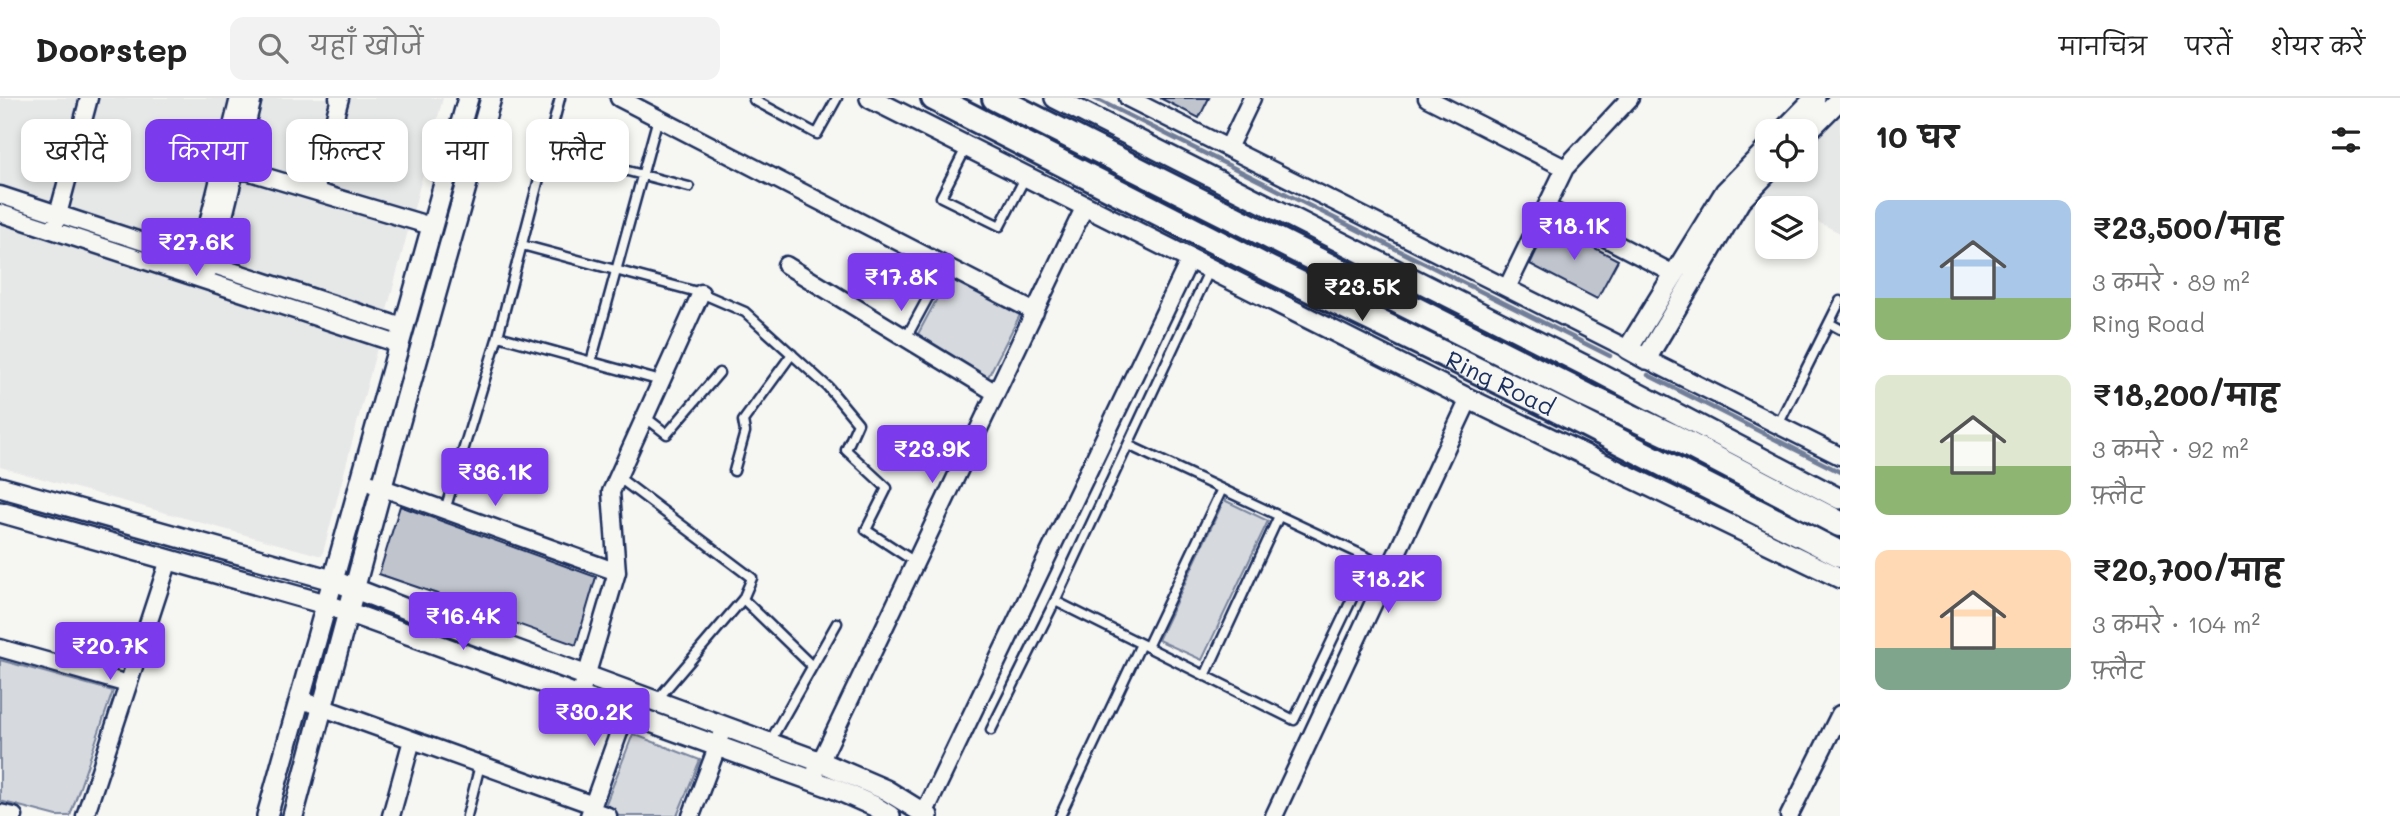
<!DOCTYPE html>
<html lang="hi">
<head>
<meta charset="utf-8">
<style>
	:root { --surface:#fff; --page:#f2f2f2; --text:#222; --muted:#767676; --line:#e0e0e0; --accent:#7c3aed }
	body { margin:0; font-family:Mali,"Playpen Sans Deva",sans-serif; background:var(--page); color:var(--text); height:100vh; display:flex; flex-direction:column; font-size:26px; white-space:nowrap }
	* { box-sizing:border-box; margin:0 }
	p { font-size:23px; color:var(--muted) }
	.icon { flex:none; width:38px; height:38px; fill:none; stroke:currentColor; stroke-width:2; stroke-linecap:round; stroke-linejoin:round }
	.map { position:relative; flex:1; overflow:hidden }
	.panel { display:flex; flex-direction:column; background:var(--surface); width:560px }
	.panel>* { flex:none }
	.banner { position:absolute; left:21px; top:21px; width:665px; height:63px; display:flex; gap:14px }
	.tools { position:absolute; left:1755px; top:21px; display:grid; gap:14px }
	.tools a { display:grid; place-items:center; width:63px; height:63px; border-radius:14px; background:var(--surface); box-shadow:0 4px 10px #0003; font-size:35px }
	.price { position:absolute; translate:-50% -60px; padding:0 16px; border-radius:7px; background:var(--accent); color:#fff; font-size:23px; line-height:46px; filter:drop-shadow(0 2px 4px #0008) }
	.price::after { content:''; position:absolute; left:50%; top:42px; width:21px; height:16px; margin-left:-10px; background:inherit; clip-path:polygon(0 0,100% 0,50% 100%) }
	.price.current { background:#222; color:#fff }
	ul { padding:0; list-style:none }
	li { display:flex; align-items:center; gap:21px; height:175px; padding:0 35px }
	li span { display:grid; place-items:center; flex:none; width:196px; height:140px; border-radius:14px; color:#555 }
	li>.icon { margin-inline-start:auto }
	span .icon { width:84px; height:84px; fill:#fffc; stroke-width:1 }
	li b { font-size:30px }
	h2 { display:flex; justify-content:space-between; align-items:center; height:84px; padding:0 35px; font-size:30px }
	.pill { padding:0 24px; border-radius:14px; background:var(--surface); box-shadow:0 4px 10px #0003; font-size:24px; line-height:63px }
	.pill.current { background:var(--accent); color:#fff }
	header { display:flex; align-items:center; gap:42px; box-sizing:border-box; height:98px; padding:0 35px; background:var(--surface); border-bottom:2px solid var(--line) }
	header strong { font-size:33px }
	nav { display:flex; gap:38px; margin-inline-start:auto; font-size:24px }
	.search { width:490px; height:63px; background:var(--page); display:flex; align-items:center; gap:18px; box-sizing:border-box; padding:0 24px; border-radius:14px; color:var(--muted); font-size:26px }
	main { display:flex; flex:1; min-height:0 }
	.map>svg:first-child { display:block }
	.built { fill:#e6e7e7 }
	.green { fill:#d6d9dd; stroke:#78849e; stroke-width:2 }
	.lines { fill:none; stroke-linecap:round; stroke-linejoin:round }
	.stream { stroke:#717e99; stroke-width:4.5 }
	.building { fill:#c0c4cd; stroke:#1b2f5e; stroke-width:2 }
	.service-casing { stroke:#1b2f5e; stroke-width:13 }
	.minor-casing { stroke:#1b2f5e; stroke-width:21 }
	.tertiary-casing { stroke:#1b2f5e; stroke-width:24 }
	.trunk-casing { stroke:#1b2f5e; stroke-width:30 }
	.service { stroke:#f6f6f2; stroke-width:8 }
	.minor { stroke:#f6f6f2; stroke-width:16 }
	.tertiary { stroke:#f6f6f2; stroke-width:19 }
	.trunk { stroke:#f6f6f2; stroke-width:24 }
	.labels { text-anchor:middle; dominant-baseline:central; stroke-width:5; stroke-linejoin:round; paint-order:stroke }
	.street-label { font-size:24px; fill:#1b2f5e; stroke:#f6f6f2 }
</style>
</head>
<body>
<header>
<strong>Doorstep</strong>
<div class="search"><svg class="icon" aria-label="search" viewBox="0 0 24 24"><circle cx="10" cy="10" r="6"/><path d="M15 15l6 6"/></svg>यहाँ खोजें</div>
<nav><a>मानचित्र</a><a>परतें</a><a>शेयर करें</a></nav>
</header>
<main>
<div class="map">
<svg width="1840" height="718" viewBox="0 0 1840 718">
	<rect width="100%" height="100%" fill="#f6f6f2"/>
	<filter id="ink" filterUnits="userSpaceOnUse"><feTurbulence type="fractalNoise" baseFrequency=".0143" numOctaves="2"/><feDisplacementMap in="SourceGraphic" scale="14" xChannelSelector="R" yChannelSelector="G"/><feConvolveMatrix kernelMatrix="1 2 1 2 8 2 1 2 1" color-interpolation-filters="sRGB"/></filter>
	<g filter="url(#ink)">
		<path class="built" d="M0,0h443l-121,458 -322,-89z
			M1840,16v119l-34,-17v-8h-16l-28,-14 24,-24h20v-21z"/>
		<path class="green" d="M949,178l72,37 -33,64 -70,-43z
			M1224,402l44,21 -66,139 -44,-20z
			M0,562l113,31 -43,125h-13l-57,-15z
			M633,636l67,26 -23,56h-60l-14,-5z"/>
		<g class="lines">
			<path class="stream" d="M1094,0l516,258
				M1648,277l192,97"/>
		</g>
		<path class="building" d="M1160,0h49l-10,20z
			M1549,126l69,36 -21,39 -67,-35z
			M400,408l196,71 -20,68 -92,-33v-2l-105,-36z"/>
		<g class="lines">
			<defs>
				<path id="service" d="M756,0l-2,2 63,34 20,-36
					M967,48l-26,51 59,29 26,-50
					M547,52l142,37
					M522,147l179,48 44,19 83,75 30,36 -12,27 41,38 -21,42 49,32
					M1829,225l11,6
					M498,238l163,45
					M906,240l39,-72
					M591,264l67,-244
					M645,319l22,17 52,-61
					M1778,327l62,-124
					M734,373l11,-39 -2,-11 49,-67
					M618,379l134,101 -9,21 -87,102
					M445,412l53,-174 62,-238
					M743,501l69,67
					M1055,503l239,119 77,-161 -243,-114
					M1147,549l75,-158
					M1205,578l74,-160
					M991,632l64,-129 155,-332
					M769,645l68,-120
					M467,718l13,-51
					M1060,718l81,-172"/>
				<path id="minor" d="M619,0l416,214
					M1128,0l500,251
					M1427,0l138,70
					M1228,50l24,-50
					M223,66l208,62
					M315,93l25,-93h-2
					M0,97l403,132
					M1546,109l128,67
					M0,115l398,131
					M56,124l33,-124
					M786,167l210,128
					M201,172l-2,-10 40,-162
					M207,174l5,-7 41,-167
					M1507,190l58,-120 65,-70
					M1646,261l194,97
					M372,386l245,88
					M0,550l128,36
					M580,599l37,-125 -6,-80 90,-199
					M299,601l294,106
					M815,675l270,-567
					M591,712l17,6
					M0,715l14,3
					M85,718l84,-256
					M391,718l21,-76
					M589,718l44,-123
					M691,718l30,-79
					M923,718l267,-557
					M1274,718l195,-417
					M1789,718l51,-102"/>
				<path id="tertiary" d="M870,0l599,301 371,179
					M1055,0l531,268 254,133
					M1783,33l32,-33
					M1806,35l34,-34
					M1768,50l-43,44 -97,157 18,10 94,-158 30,-31
					M0,389l332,93 92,36 397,146 65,28 42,26
					M0,414l325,92 508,184 41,18 16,10
					M267,718l201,-718
					M293,718l98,-363 100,-355"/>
				<g id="trunk">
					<path id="s1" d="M934,0l335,171 275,134 296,151"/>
					<path d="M995,0l592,298 83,39 170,89"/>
				</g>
			</defs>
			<use href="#service" class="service-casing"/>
			<use href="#minor" class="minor-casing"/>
			<use href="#tertiary" class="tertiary-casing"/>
			<use href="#trunk" class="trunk-casing"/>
			<use href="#service" class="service"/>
			<use href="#minor" class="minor"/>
			<use href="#tertiary" class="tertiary"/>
			<use href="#trunk" class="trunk"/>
		</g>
	</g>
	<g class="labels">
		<g class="street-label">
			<text stroke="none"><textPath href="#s1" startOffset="634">Ring Road</textPath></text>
		</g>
	</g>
</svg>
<div class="tools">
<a><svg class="icon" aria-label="locate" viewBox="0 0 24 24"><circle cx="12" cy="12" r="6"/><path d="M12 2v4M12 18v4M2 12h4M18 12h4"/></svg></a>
<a><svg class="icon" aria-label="layers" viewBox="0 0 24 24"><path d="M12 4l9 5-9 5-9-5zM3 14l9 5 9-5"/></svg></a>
</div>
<b class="price" style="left:1574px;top:164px">₹18.1K</b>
<b class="price" style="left:196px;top:180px">₹27.6K</b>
<b class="price" style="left:901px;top:215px">₹17.8K</b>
<b class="price current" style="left:1362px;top:225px">₹23.5K</b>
<b class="price" style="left:932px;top:387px">₹23.9K</b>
<b class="price" style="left:495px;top:410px">₹36.1K</b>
<b class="price" style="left:1388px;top:517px">₹18.2K</b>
<b class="price" style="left:463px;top:554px">₹16.4K</b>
<b class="price" style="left:110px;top:584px">₹20.7K</b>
<b class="price" style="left:594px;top:650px">₹30.2K</b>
<div class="banner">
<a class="pill">खरीदें</a>
<a class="pill current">किराया</a>
<a class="pill">फ़िल्टर</a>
<a class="pill">नया</a>
<a class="pill">फ़्लैट</a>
</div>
</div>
<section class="panel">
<h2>10 घर<svg class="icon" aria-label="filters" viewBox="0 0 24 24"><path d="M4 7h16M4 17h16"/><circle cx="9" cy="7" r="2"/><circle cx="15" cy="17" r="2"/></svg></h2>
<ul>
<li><span style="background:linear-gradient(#a9c7e8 70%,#8fb573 0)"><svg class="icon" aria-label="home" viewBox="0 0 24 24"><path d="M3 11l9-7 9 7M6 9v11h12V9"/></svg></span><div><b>₹23,500/माह</b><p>3 कमरे · 89 m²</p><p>Ring Road</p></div></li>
<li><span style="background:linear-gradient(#dfe7d0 65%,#8fb573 0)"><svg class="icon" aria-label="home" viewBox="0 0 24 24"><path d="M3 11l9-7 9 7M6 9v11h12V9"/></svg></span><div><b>₹18,200/माह</b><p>3 कमरे · 92 m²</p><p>फ़्लैट</p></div></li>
<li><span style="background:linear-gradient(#ffd9b3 70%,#7fa58c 0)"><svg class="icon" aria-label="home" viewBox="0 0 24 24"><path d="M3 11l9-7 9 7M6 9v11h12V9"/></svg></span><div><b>₹20,700/माह</b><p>3 कमरे · 104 m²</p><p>फ़्लैट</p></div></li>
</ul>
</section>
</main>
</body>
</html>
